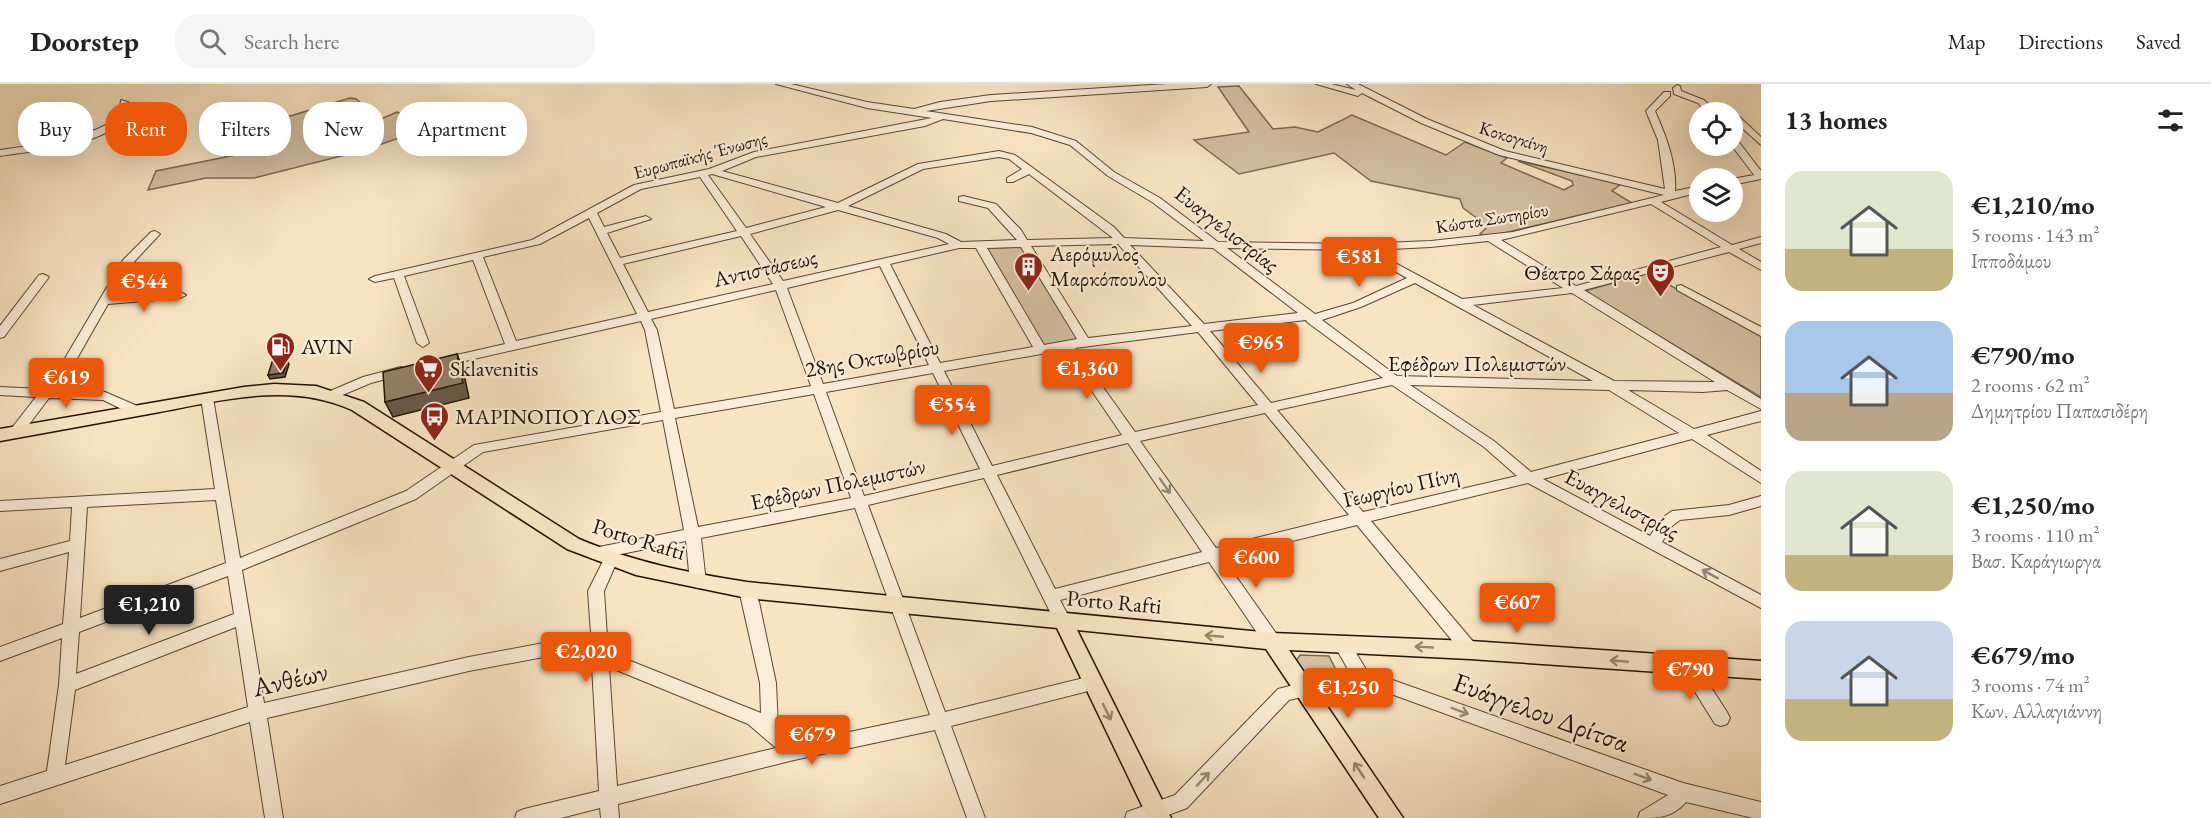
<!DOCTYPE html>
<html lang="en">
<head>
<meta charset="utf-8">
<style>
	:root { --surface:#fff; --page:#f6f6f6; --text:#222; --muted:#767676; --line:#e0e0e0; --accent:#ea580c }
	body { margin:0; font-family:"EB Garamond",serif; background:var(--page); color:var(--text); height:100vh; display:flex; flex-direction:column; font-size:22px; white-space:nowrap }
	* { box-sizing:border-box; margin:0 }
	p { font-size:20px; color:var(--muted) }
	.icon { flex:none; width:33px; height:33px; fill:none; stroke:currentColor; stroke-width:2; stroke-linecap:round; stroke-linejoin:round }
	.map { position:relative; flex:1; overflow:hidden }
	.drawer { display:flex; flex-direction:column; background:var(--surface); width:450px }
	.drawer>* { flex:none }
	.banner { position:absolute; left:18px; top:18px; width:570px; height:54px; display:flex; gap:12px }
	.controls { position:absolute; left:1689px; top:18px; display:grid; gap:12px }
	.controls a { display:grid; place-items:center; width:54px; height:54px; border-radius:50%; background:var(--surface); box-shadow:0 6px 24px #0002; font-size:30px }
	.price { position:absolute; translate:-50% -51px; padding:0 14px; border-radius:6px; background:var(--accent); color:#fff; font-size:20px; line-height:39px; filter:drop-shadow(0 2px 3px #0008) }
	.price::after { content:''; position:absolute; left:50%; top:36px; width:18px; height:14px; margin-left:-9px; background:inherit; clip-path:polygon(0 0,100% 0,50% 100%) }
	.price.on { background:#222; color:#fff }
	ul { padding:0; list-style:none }
	li { display:flex; align-items:center; gap:18px; height:150px; padding:0 24px }
	li span { display:grid; place-items:center; flex:none; width:168px; height:120px; border-radius:18px; color:#555 }
	li>.icon { margin-inline-start:auto }
	span .icon { width:72px; height:72px; fill:#fffc; stroke-width:1 }
	li b { font-size:26px }
	h2 { display:flex; justify-content:space-between; align-items:center; height:72px; padding:0 24px; font-size:26px }
	.pill { padding:0 21px; border-radius:24px; background:var(--surface); box-shadow:0 6px 24px #0002; font-size:21px; line-height:54px }
	.pill.on { background:var(--accent); color:#fff }
	header { display:flex; align-items:center; gap:36px; box-sizing:border-box; height:84px; padding:0 30px; background:var(--surface); border-bottom:2px solid var(--line) }
	header strong { font-size:28px }
	nav { display:flex; gap:33px; margin-inline-start:auto; font-size:21px }
	.search { width:420px; height:54px; background:var(--page); display:flex; align-items:center; gap:15px; box-sizing:border-box; padding:0 21px; border-radius:24px; color:var(--muted); font-size:22px }
	main { display:flex; flex:1; min-height:0 }
	.map>svg:first-child { display:block }
	.green { fill:#d5c0a3; stroke:#7c6954; stroke-width:1.5 }
	.lines { fill:none; stroke-linecap:round; stroke-linejoin:round }
	.minor-casing { stroke:#594634; stroke-width:2 }
	.major-casing { stroke:#241205; stroke-width:3 }
	.minor { fill:#fbedd8; fill-rule:evenodd }
	.major { fill:#f9e4c3; fill-rule:evenodd }
	.shaded-wall { fill:#675949; stroke:#241205; stroke-width:1.5 }
	.building { fill:#937f68; stroke:#241205; stroke-width:1.5 }
	.oneway { stroke:#9a8a79 }
	.oneway2 { stroke:#99866e }
	.labels { text-anchor:middle; dominant-baseline:central; stroke-width:4.5; stroke-linejoin:round; paint-order:stroke }
	.far-street-label { font-size:18px; fill:#241205; stroke:#fbedd8 }
	.street-label { font-size:22px; fill:#241205; stroke:#fbedd8 }
	.poi-label { font-size:22px; fill:#241205; stroke:#fbedd8; text-anchor:start }
	.near-street-label { font-size:27px; fill:#241205; stroke:#fbedd8 }
</style>
</head>
<body>
<header>
<strong>Doorstep</strong>
<div class="search"><svg class="icon" aria-label="search" viewBox="0 0 24 24"><circle cx="10" cy="10" r="6"/><path d="M15 15l6 6"/></svg>Search here</div>
<nav><a>Map</a><a>Directions</a><a>Saved</a></nav>
</header>
<main>
<div class="map">
<svg width="1761" height="734" viewBox="0 0 1761 734">
	<rect width="100%" height="100%" fill="#f9e4c3"/>
	<filter id="stains"><feTurbulence type="fractalNoise" baseFrequency=".00333" numOctaves="4"/><feColorMatrix values="0 0 0 0 .2 0 0 0 0 .09 0 0 0 0 .02 0 0 0 .5 -.17"/></filter>
	<radialGradient id="worn" r=".72"><stop offset=".6" stop-color="#630" stop-opacity="0"/><stop offset="1" stop-color="#630" stop-opacity=".3"/></radialGradient>
	<path class="green" d="M1239,2l34,43 22,-2 23,5 34,-17 94,40 19,-13 42,16 -6,5 63,27 9,-5 -1,-4 -54,-20 103,23 -9,7 20,12 -145,34 -7,-3 8,-8 -25,-18 -3,-9 -89,-18 -37,-28 -95,21 -45,-34 55,-8 -31,-45z
		M350,14l6,1 25,20 16,-7 16,7 10,11 -62,21 -107,27h-48l-58,12 8,-19 130,-26 -19,-22z
		M1023,163l57,92 -38,7 -56,-98z
		M1648,189l113,63v61l-174,-104 1,-3z
		M1300,571l29,1 8,16 -32,7 -11,-15z"/>
	<g class="lines">
		<defs>
			<path id="minor" d="M776,0h15l76,18 47,7 26,-7 51,-7 176,-11h44l-4,3 -216,14 -65,10 106,16 44,14 38,31 46,26 58,44 140,2 73,-3 82,-9 151,-37 -165,-40 -78,-32 -59,-30 -4,3 -42,-12h15l25,6 -9,-6h11l69,35 78,32 160,38 -7,-49 -12,-29 18,-19h6v4l-15,15c11,25 22,53 20,80l25,-5v6l-39,10 71,43 29,-8v6l-22,6 22,13v8l-32,-18 -145,38 177,109v10l-34,-19 -24,2 -75,-2 66,39 67,-18v10l-54,14 54,36v12l-69,-44 -149,40 107,57 12,-18 10,-7 57,-6 32,-9v10l-32,9 -49,5 -8,6 -10,16 99,53v13l-233,-125 -157,38 105,124 2,5 -2,5 -6,2 -6,-2 -107,-130 -134,33 55,78 2,5 -2,5 -6,2 -6,-2 -57,-84 -149,38 11,21 -2,5 -6,2 -6,-2 -73,-148 -116,27 77,207 147,-36 6,2 2,5 -2,5 -6,2 -141,36 34,92h-18l-32,-88 -141,30 -176,44 1,14h-18l-1,-10 -39,10h-46l2,-6 7,-3 75,-18 -8,-143 -122,23 -202,47 16,100h-18l-15,-96 -250,82v-18l47,-15 12,-86 3,-47 -62,23v-14l63,-23 6,-72 -69,19v-12l70,-18 2,-34 -72,4v-10l215,-12 -14,-91 6,-4 6,4 27,160 166,-67 68,-46 187,-33 -16,-82 -4,-9 -198,45 -6,-4 2,-3 66,-15 -32,-84 -69,16 25,67 -6,4 -6,-4 -23,-65 -19,4 -6,-3 6,-3 157,-36 102,-55 75,-16 45,-17 178,-34 -65,-10zM943,35l88,14 39,12 38,31 44,26 52,39 -80,-3 -10,-11 -99,-72 -16,-4 -81,13 -80,39 -116,-32 34,-14 169,-31zM999,73l10,2 13,10 -15,9v4h6l16,-8 84,64 -86,2 -6,-10 -25,-26 -33,-8 -4,1v4l29,7 29,32 -56,2 -15,-8 -98,-28 75,-37zM712,90l114,33 -80,21 -38,-53zM700,93l37,54 -117,27 -13,-25 44,-14 -5,-3 -42,11 -7,-14 44,-24zM1651,120l70,43 -145,39 -75,-46zM838,126l100,28 11,6 -166,37 -33,-47zM589,134l48,96 -121,27 -33,-84 57,-13zM741,152l32,48 -125,28 -25,-48zM1488,157l75,47 -101,11 -91,-49 60,-3zM1118,160l74,82 -104,12 -57,-92zM1130,161l83,3 85,65 -94,11zM1021,163l56,92 -33,6 -57,-97zM959,164h17l57,99 -93,16 -50,-99zM1227,164l129,2 51,28 -54,25 -38,11zM880,182l49,99 -106,19 -36,-96zM1415,199l178,98 -196,-5 -75,-56 39,-13zM776,206l35,96 -137,23 -17,-79 -6,-11zM1572,209l143,89 -101,-1 -141,-76zM1306,236l1,2 76,56 -112,25 -61,-72zM1198,248l60,73 -123,27 -60,-84zM1064,266l58,85 -130,31 -48,-95zM933,289l47,96 -116,27 -38,-104zM1392,301l92,62 33,29 -154,36 -86,-102zM1410,301l199,5 70,43 -148,39 -37,-31zM814,310l37,104 -153,29 -23,-109zM1265,329l84,102 -133,33 -76,-107zM663,336l21,110 -95,19 -2,4 2,4 5,2 11,-2 -17,34 3,43 -122,23 -205,46 -22,-133 174,-71 67,-47zM1128,359l74,109 -147,37 -58,-114zM216,416l10,63 -146,55 7,-111zM855,424l75,207 -133,28 -19,-15 -2,-45 -17,-81 -7,-16 -5,-2 -5,2 -3,4 21,93 1,30 -153,-61 -4,-61 14,-32 -2,-4 70,-14 4,41 3,4 5,2 5,-2 3,-4 -5,-44zM228,492l6,38 -158,60 3,-42zM236,543l12,80 -183,58 10,-75zM609,583l139,57 28,24 -159,38z
				M1677,1l3,1 1,5 23,9 6,6 3,6h-8l-7,-9 -24,-9 -1,-6z
				M121,16l7,2 -1,16c-28,29 -89,32 -127,38v-6c41,-6 84,-9 119,-33z
				M1732,26l29,27v8l-29,-26v-7h-4z
				M1732,52l3,1 26,34v8l-29,6v-6l22,-4 -22,-29z
				M155,147l5,3 -28,30 -20,33 68,-5 6,3 -6,3 -72,6 -33,58 -20,27 50,3 37,16 1,3 -1,3h-10l-29,-14 -54,-2 -28,37h-10l-2,-3 2,-3 25,-32 -36,-2v-8l42,2 22,-29 59,-100 28,-28z
				M43,190l6,3 -45,60 -4,1v-12l39,-51z
				M1681,201l80,42v9l-84,-46v-4z
				M401,283l6,4 -2,3 -34,9 -38,16 -6,-4 1,-3 35,-15z
				M1341,552l6,2 20,33 316,112 78,19v16h-8l-67,-16c-14,16 -28,16 -48,16l2,-6 28,-17 -307,-112 -72,17 -102,108 -27,10h-35l2,-6 48,-17 103,-106 71,-18 -16,-28 2,-5z
				M1688,575l6,2 33,51 3,6 -3,6 -6,2 -6,-2 -33,-53 -2,-5 2,-5z"/>
			<path id="major" d="M274,300l42,2 48,16 215,137c54,23 110,34 168,43l525,51 198,8 291,20v18l-291,-20 -181,-9 114,168h-24l-113,-169 -189,-19 94,188h-23l-91,-190 -310,-30 -111,-23 -69,-26 -215,-139c-64,-29 -132,-9 -198,3 -51,9 -103,19 -154,28v-12l244,-42z"/>
		</defs>
		<use href="#minor" class="minor-casing"/>
		<use href="#major" class="major-casing"/>
		<use href="#minor" class="minor"/>
		<use href="#major" class="major"/>
	</g>
	<path class="shaded-wall" d="M457,270l6,15 6,29 -76,19 -8,-15z
		M287,277l2,3 -4,13 -15,2 -2,-4z"/>
	<path class="building" d="M457,270l6,29 -78,19 -2,-30z
		M287,277l-4,12 -15,2 4,-13z"/>
	<defs><path id="oneway-shaft" d="M-6 0H5M1.5-3L5.5 0L1.5 3" fill="none" stroke-width="1.6" stroke-linecap="round" stroke-linejoin="round" transform="scale(1.5)"/></defs>
	<g class="oneway">
		<use href="#oneway-shaft" transform="translate(1165 402) rotate(55)"/>
		<use href="#oneway-shaft" transform="translate(1710 490) rotate(-151)"/>
		<use href="#oneway-shaft" transform="translate(1460 627) rotate(20)"/>
		<use href="#oneway-shaft" transform="translate(1643 693) rotate(20)"/>
		<use href="#oneway-shaft" transform="translate(1203 695) rotate(-47)"/>
	</g>
	<g class="oneway2">
		<use href="#oneway-shaft" transform="translate(1214 552) rotate(-175)"/>
		<use href="#oneway-shaft" transform="translate(1424 563) rotate(-177)"/>
		<use href="#oneway-shaft" transform="translate(1619 577) rotate(-176)"/>
		<use href="#oneway-shaft" transform="translate(1107 628) rotate(64)"/>
		<use href="#oneway-shaft" transform="translate(1359 686) rotate(-124)"/>
	</g>
	<defs>
		<symbol id="building-pin" viewBox="-11 -11 22 30"><path d="M0 17L-7.5 6A9.5 9.5 0 1 1 7.5 6Z" fill="#8f2418" stroke="#fbedd8"/><path d="M-4-6H4V6H1V3H-1V6H-4ZM-2.5-4.3h1.7v1.8h-1.7ZM.8-4.3h1.7v1.8H.8ZM-2.5-1h1.7V.8h-1.7ZM.8-1h1.7V.8H.8Z" fill="#fff"/></symbol>
		<symbol id="theatre-pin" viewBox="-11 -11 22 30"><path d="M0 17L-7.5 6A9.5 9.5 0 1 1 7.5 6Z" fill="#8f2418" stroke="#fbedd8"/><path d="M-5-5.5Q0-4 5-5.5V0Q5 5 0 6Q-5 5-5 0ZM-3.3-2.5H-1v1.5H-3.3ZM1-2.5H3.3v1.5H1ZM-2.8 1Q0 5.5 2.8 1Z" fill="#fff"/></symbol>
		<symbol id="fuel-pin" viewBox="-11 -11 22 30"><path d="M0 17L-7.5 6A9.5 9.5 0 1 1 7.5 6Z" fill="#8f2418" stroke="#fbedd8"/><path d="M-5.5-6h7V0h2V4h1.3V-2.5L3-4.5l.8-.8L6-3V5H2.5V1h-1V6h-7ZM-4.2-4.7v3.2H.2V-4.7Z" fill="#fff"/></symbol>
		<symbol id="supermarket-pin" viewBox="-11 -11 22 30"><path d="M0 17L-7.5 6A9.5 9.5 0 1 1 7.5 6Z" fill="#8f2418" stroke="#fbedd8"/><path d="M-6-5.5h2.5l.6 2H6L4.5 2H-2.5L-4.4-4H-6ZM-1.5 3.2a1.3 1.3 0 1 0 .1 0ZM3 3.2a1.3 1.3 0 1 0 .1 0Z" fill="#fff"/></symbol>
		<symbol id="bus-pin" viewBox="-11 -11 22 30"><path d="M0 17L-7.5 6A9.5 9.5 0 1 1 7.5 6Z" fill="#8f2418" stroke="#fbedd8"/><path d="M-5-6H5V4H4V6H2V4H-2V6H-4V4H-5ZM-3.5-4V0h7V-4ZM-3.5 1.2v1.5H-2V1.2ZM2 1.2v1.5H3.5V1.2Z" fill="#fff"/></symbol>
	</defs>
	<g fill-rule="evenodd">
		<use href="#building-pin" x="1012" y="166" width="33" height="45"/>
		<use href="#theatre-pin" x="1644" y="172" width="33" height="45"/>
		<use href="#fuel-pin" x="264" y="246" width="33" height="45"/>
		<use href="#supermarket-pin" x="412" y="268" width="33" height="45"/>
		<use href="#bus-pin" x="418" y="316" width="33" height="45"/>
	</g>
	<g class="labels">
		<g class="far-street-label">
			<text transform="translate(1514 53) rotate(17)">Κοκογκίνη</text>
			<text transform="translate(700 71) rotate(-15)">Ευρωπαϊκής Ένωσης</text>
			<text transform="translate(1492 134) rotate(-9)">Κώστα Σωτηρίου</text>
		</g>
		<g class="street-label">
			<text transform="translate(1227 145) rotate(38)">Ευαγγελιστρίας</text>
			<text transform="translate(765 184) rotate(-13)">Αντιστάσεως</text>
			<text transform="translate(872 274) rotate(-10)">28ης Οκτωβρίου</text>
			<text x="1477" y="279">Εφέδρων Πολεμιστών</text>
			<text transform="translate(838 400) rotate(-12)">Εφέδρων Πολεμιστών</text>
			<text transform="translate(1401 403) rotate(-13)">Γεωργίου Πίνη</text>
			<text transform="translate(1622 420) rotate(28)">Ευαγγελιστρίας</text>
			<text transform="translate(639 455) rotate(17)">Porto Rafti</text>
			<text transform="translate(1114 518) rotate(5)">Porto Rafti</text>
		</g>
		<g class="poi-label">
			<text x="1050" y="169">Αερόμυλος<tspan x="1050" dy="25">Μαρκόπουλου</tspan></text>
			<text x="1640" y="188" text-anchor="end">Θέατρο Σάρας</text>
			<text x="301" y="262">AVIN</text>
			<text x="450" y="284">Sklavenitis</text>
			<text x="455" y="332">ΜΑΡΙΝΟΠΟΥΛΟΣ</text>
		</g>
		<g class="near-street-label">
			<text transform="translate(290 595) rotate(-13)">Ανθέων</text>
			<text transform="translate(1541 628) rotate(20)">Ευάγγελου Δρίτσα</text>
		</g>
	</g>
	<rect width="100%" height="100%" filter="url(#stains)"/>
	<rect width="100%" height="100%" fill="url(#worn)"/>
</svg>
<div class="controls">
<a><svg class="icon" aria-label="locate" viewBox="0 0 24 24"><circle cx="12" cy="12" r="6"/><path d="M12 2v4M12 18v4M2 12h4M18 12h4"/></svg></a>
<a><svg class="icon" aria-label="layers" viewBox="0 0 24 24"><path d="M12 4l9 5-9 5-9-5zM3 14l9 5 9-5"/></svg></a>
</div>
<b class="price" style="left:1359px;top:204px">€581</b>
<b class="price" style="left:144px;top:229px">€544</b>
<b class="price" style="left:1261px;top:290px">€965</b>
<b class="price" style="left:1087px;top:316px">€1,360</b>
<b class="price" style="left:66px;top:325px">€619</b>
<b class="price" style="left:952px;top:352px">€554</b>
<b class="price" style="left:1256px;top:505px">€600</b>
<b class="price" style="left:1517px;top:550px">€607</b>
<b class="price on" style="left:149px;top:552px">€1,210</b>
<b class="price" style="left:586px;top:599px">€2,020</b>
<b class="price" style="left:1690px;top:617px">€790</b>
<b class="price" style="left:1348px;top:635px">€1,250</b>
<b class="price" style="left:812px;top:682px">€679</b>
<div class="banner">
<a class="pill">Buy</a>
<a class="pill on">Rent</a>
<a class="pill">Filters</a>
<a class="pill">New</a>
<a class="pill">Apartment</a>
</div>
</div>
<section class="drawer">
<h2>13 homes<svg class="icon" aria-label="filters" viewBox="0 0 24 24"><path d="M4 7h16M4 17h16"/><circle cx="9" cy="7" r="2"/><circle cx="15" cy="17" r="2"/></svg></h2>
<ul>
<li><span style="background:linear-gradient(#dfe7d0 65%,#c2b280 0)"><svg class="icon" aria-label="home" viewBox="0 0 24 24"><path d="M3 11l9-7 9 7M6 9v11h12V9"/></svg></span><div><b>€1,210/mo</b><p>5 rooms · 143 m²</p><p>Ιπποδάμου</p></div></li>
<li><span style="background:linear-gradient(#a9c7e8 60%,#b9a48a 0)"><svg class="icon" aria-label="home" viewBox="0 0 24 24"><path d="M3 11l9-7 9 7M6 9v11h12V9"/></svg></span><div><b>€790/mo</b><p>2 rooms · 62 m²</p><p>Δημητρίου Παπασιδέρη</p></div></li>
<li><span style="background:linear-gradient(#dfe7d0 70%,#c2b280 0)"><svg class="icon" aria-label="home" viewBox="0 0 24 24"><path d="M3 11l9-7 9 7M6 9v11h12V9"/></svg></span><div><b>€1,250/mo</b><p>3 rooms · 110 m²</p><p>Βασ. Καράγιωργα</p></div></li>
<li><span style="background:linear-gradient(#c9d6e8 65%,#c2b280 0)"><svg class="icon" aria-label="home" viewBox="0 0 24 24"><path d="M3 11l9-7 9 7M6 9v11h12V9"/></svg></span><div><b>€679/mo</b><p>3 rooms · 74 m²</p><p>Κων. Αλλαγιάννη</p></div></li>
</ul>
</section>
</main>
</body>
</html>
